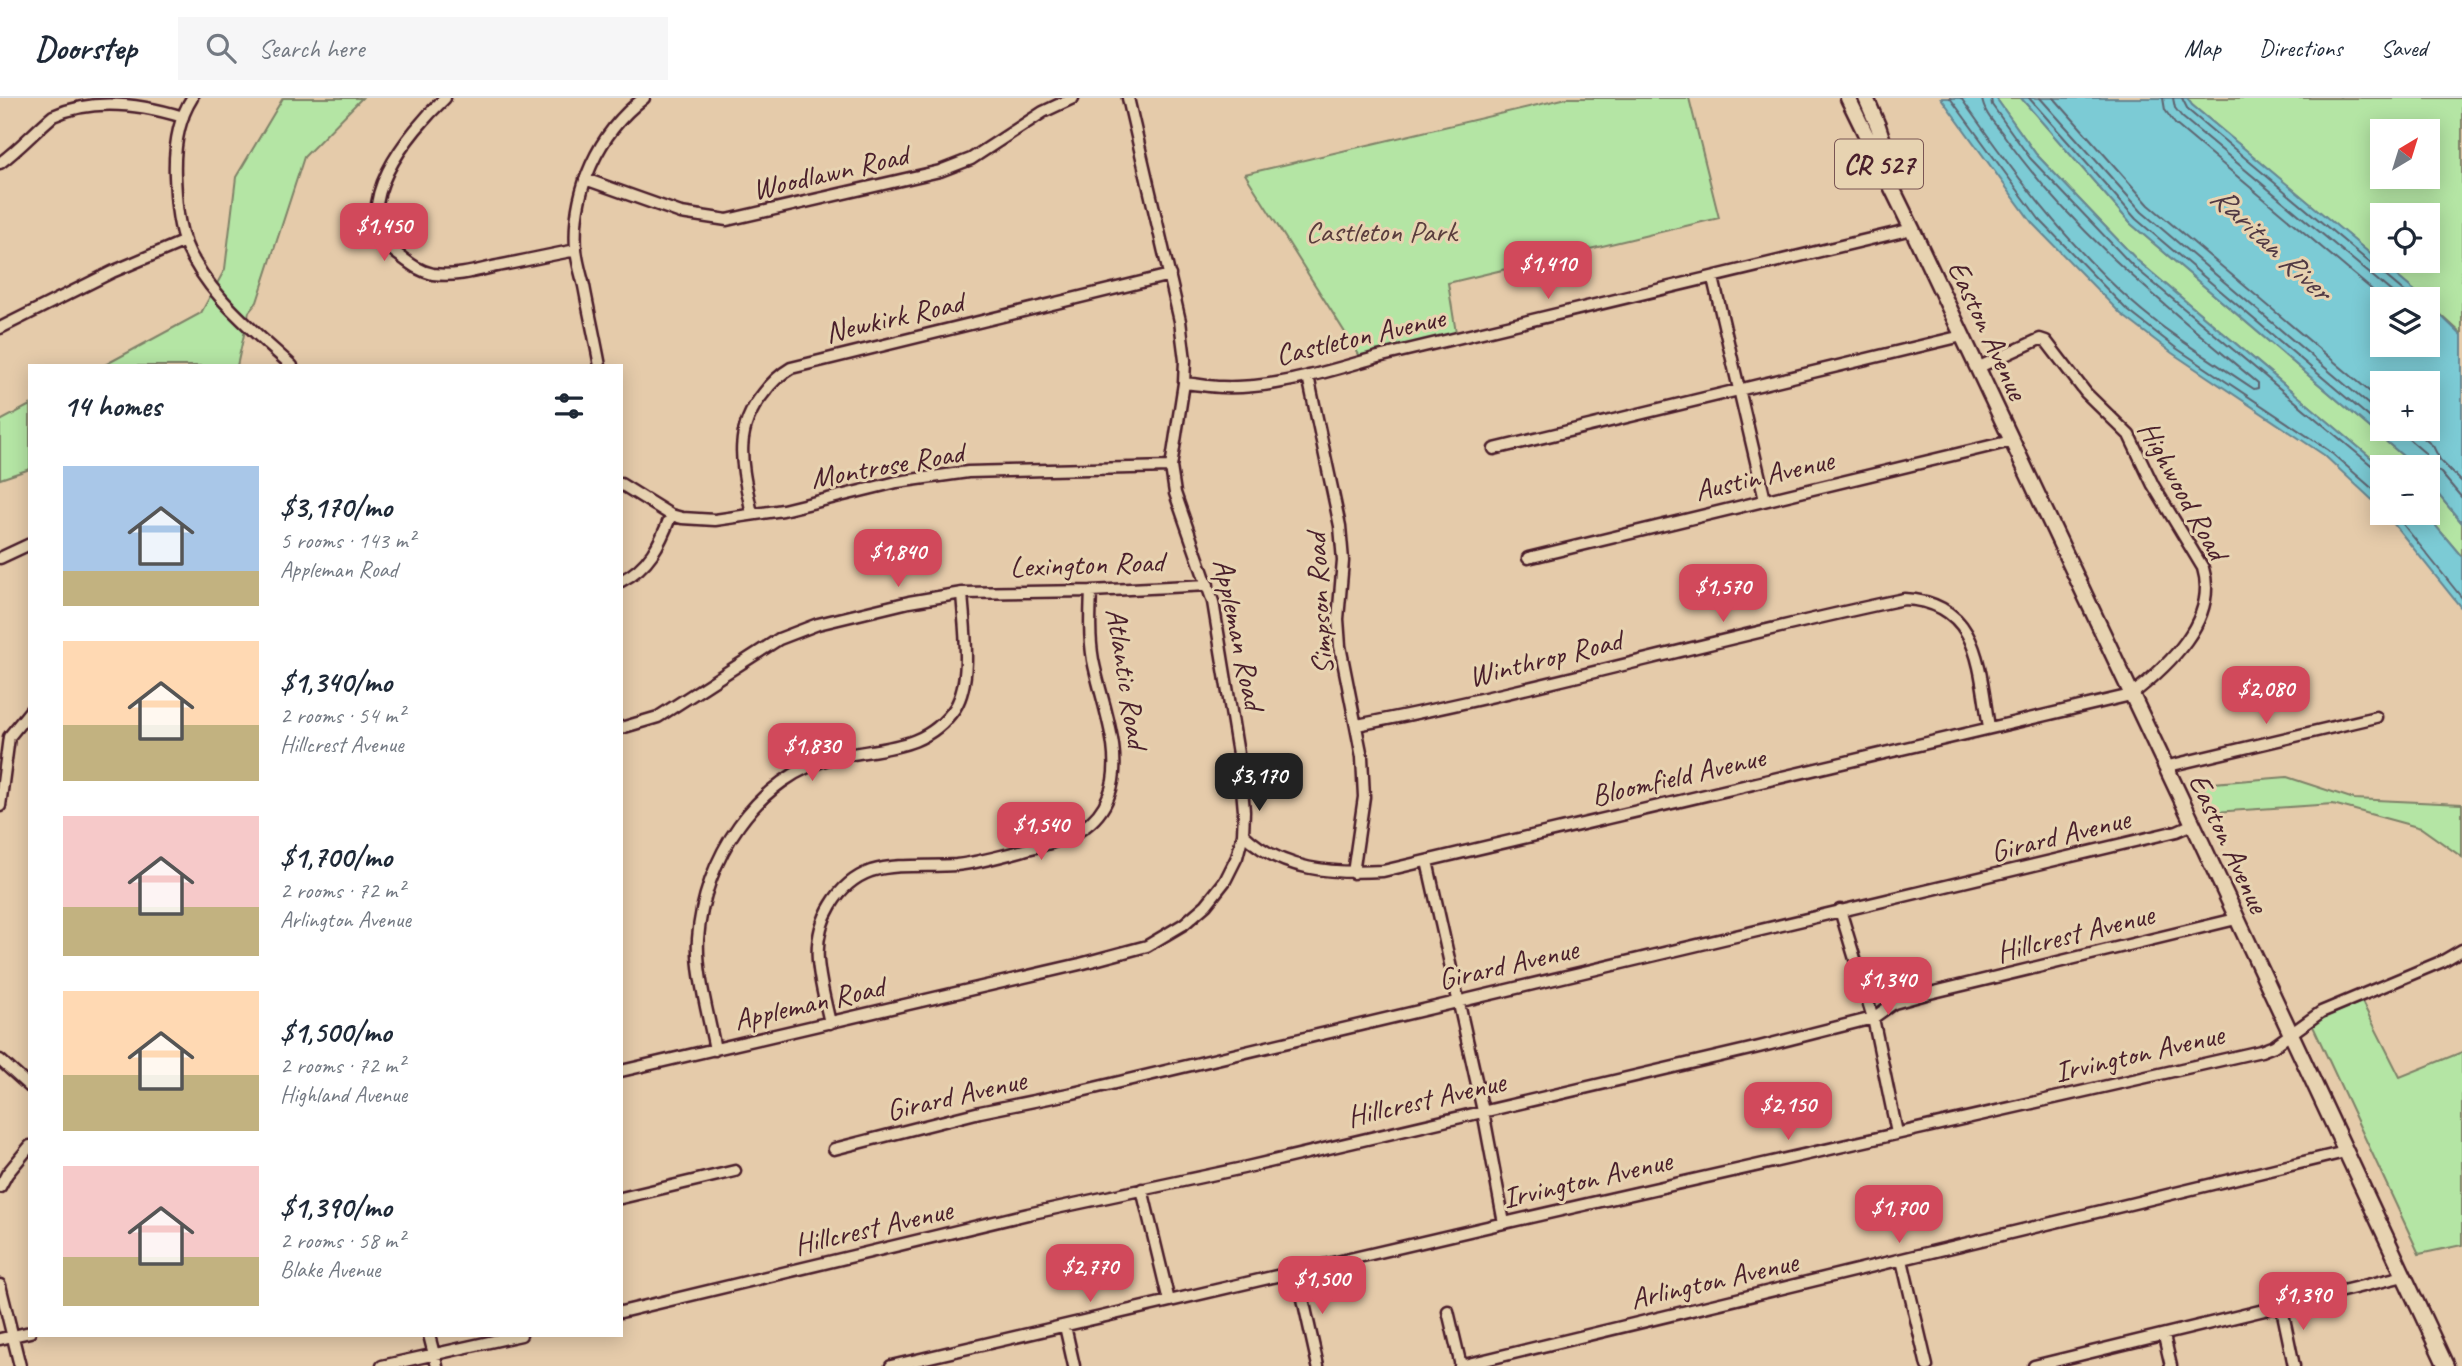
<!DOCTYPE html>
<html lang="en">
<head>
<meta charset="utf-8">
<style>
	:root { --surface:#fff; --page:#f6f6f7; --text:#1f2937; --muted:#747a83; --line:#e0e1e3; --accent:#d1495b }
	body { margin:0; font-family:Caveat,sans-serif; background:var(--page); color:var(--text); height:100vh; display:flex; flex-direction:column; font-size:26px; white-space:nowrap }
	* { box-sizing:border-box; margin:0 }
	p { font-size:23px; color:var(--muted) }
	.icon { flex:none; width:38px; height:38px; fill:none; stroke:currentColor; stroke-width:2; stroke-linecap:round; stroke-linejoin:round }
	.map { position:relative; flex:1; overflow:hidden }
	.sheet { position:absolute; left:28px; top:266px; width:595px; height:973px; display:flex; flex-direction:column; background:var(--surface); border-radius:0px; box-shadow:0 4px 18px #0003 }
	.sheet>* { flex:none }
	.needle { width:46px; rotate:38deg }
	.controls { position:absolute; left:2370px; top:21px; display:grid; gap:14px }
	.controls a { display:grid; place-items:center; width:70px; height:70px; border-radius:0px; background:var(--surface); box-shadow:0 4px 18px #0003; font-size:35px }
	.price { position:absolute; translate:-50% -60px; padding:0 16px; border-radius:14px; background:var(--accent); color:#fff; font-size:23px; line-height:46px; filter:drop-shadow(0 2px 4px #0008) }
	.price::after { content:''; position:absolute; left:50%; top:42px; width:21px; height:16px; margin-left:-10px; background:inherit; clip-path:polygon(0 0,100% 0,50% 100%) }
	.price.active { background:#222; color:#fff }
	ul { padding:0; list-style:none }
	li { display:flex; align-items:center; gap:21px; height:175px; padding:0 35px }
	li span { display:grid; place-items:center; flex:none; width:196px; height:140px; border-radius:0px; color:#555 }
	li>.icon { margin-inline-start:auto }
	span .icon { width:84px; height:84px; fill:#fffc; stroke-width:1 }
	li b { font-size:30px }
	h2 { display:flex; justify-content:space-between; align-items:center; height:84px; padding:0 35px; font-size:30px }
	header { display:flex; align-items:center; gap:42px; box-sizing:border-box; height:98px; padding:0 35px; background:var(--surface); border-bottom:2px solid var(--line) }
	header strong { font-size:33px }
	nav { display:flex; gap:38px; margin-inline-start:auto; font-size:24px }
	.search { width:490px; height:63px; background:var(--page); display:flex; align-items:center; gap:18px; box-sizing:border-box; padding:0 24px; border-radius:0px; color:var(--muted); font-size:26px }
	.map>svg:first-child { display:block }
	.green { fill:#b4e5a4; stroke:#7f8268; stroke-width:2; fill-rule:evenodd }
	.water { fill:#7bcbd5; stroke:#678691; stroke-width:2; fill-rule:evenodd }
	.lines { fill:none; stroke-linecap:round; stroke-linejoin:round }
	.shore { stroke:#5e646f; stroke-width:2 }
	.street-casing { stroke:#4a1f2b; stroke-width:15 }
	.primary-casing { stroke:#4a1f2b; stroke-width:19 }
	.street { stroke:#e7d3b1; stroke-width:10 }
	.primary { stroke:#e7d3b1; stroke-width:14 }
	.labels { text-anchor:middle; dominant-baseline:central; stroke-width:6; stroke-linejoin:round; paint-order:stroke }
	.shield { fill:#e7d3b1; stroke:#795553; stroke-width:2 }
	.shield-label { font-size:28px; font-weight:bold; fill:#4a1f2b }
	.street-label { font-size:30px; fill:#4a1f2b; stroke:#e7d3b1 }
	.park-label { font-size:30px; fill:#5a3d3d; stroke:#e7d3b1 }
	.water-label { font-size:32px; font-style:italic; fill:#513944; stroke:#e7d3b1 }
</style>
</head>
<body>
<header>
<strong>Doorstep</strong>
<div class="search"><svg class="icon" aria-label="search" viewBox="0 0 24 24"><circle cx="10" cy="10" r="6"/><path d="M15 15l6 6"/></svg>Search here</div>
<nav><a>Map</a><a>Directions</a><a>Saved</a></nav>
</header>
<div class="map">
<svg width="2462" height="1268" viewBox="0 0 2462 1268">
	<rect width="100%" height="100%" fill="#e5cbaa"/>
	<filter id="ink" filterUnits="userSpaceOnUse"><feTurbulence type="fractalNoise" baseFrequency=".0143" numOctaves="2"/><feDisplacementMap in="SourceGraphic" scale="14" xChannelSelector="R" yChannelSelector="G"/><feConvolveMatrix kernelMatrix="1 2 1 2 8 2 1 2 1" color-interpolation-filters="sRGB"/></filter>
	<g filter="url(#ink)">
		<path class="green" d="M283,0h79l-58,59 -47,145 -8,10 -12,54h-134l98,-53 24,-44 11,-92z
			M1567,0h122l30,120 -271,65 9,56 -94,22 -118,-187z
			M1996,0h25l110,126 285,243h-34l-244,-206 -102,-107z
			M2187,0h275v236l-35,-32v-3h-3l-232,-194zM2382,33h45v46h-45zM2382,117h45v46h-45z
			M30,307v64l-30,10v-58z
			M2427,383l35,42v34l-37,-44h2z
			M2287,679l67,22 108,5v53l-41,-29 -88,-24 -119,8 -13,-28z
			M2362,904l38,75 62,-25v193l-43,9 -108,-232z"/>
		<path class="water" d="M1941,0h55l40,56 102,107 244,206v42l-58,-54 -152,-102 -51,-39 -88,-90z
			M2021,0h166l5,7 230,192 2,2h-42v46h45v-43l35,34v187l-35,-42v-14h-11l-285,-243zM2382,285h45v46h-45z
			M2385,415h40l37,44v52z"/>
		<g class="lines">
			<path class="shore" d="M1950,0l89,121 87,90 50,39 152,102 54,47
				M1961,0c51,73 104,144 171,204 37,33 81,59 122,87l4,-1v-5c-91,-76 -186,-151 -255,-249 -8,-10 -20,-22 -21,-36
				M1991,0l1,7 38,53 103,108 249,208
				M2029,0l107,121 246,209
				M2040,0l102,114 240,204
				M2054,0l95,107 233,197
				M2163,0l2,12 10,14 208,175
				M2173,0l2,10 7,9 218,182
				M2182,0l6,12 225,189
				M2397,331l28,24 6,14 10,6 21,25
				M2413,331l20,17 7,14 22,22
				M2394,415l68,85"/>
			<defs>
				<path id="street" d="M192,0c-14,22 -18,52 -17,78 1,22 2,43 9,64 20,52 69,90 108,126
					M445,0c-34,32 -102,112 -49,155 12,9 22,18 37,21 22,3 43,-3 64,-8 26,-5 53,-11 79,-16
					M0,65c19,-14 35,-32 53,-47 39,-18 88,-12 130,1
					M585,81l96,34 46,7 213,-49 31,-12 72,-47 30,-14
					M1713,180l52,222
					M0,230l112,-56 73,-31
					M600,268c-5,-27 -11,-53 -16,-80 -3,-12 -7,-24 -8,-37 -4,-58 22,-116 68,-151
					M1308,278l32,150 3,35 -5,58 2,27 22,111 2,40 -11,76
					M1184,285c13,1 26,4 38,4 53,2 106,-16 156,-30l534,-128
					M1494,351l468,-113
					M621,386l50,31 11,3 33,2 68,-10 114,-28 71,-10 203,-5
					M752,416c-9,-45 -21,-81 11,-120 8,-11 16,-19 28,-26l379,-93
					M0,460l30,-14
					M1528,460l483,-117
					M621,483c28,-14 39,-37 50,-66
					M1357,627c184,-35 364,-88 547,-126 76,3 75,70 85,128
					M621,630l37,-11 121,-78 39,-15 91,-22 53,-9 129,-2 117,-6
					M2164,669l212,-50
					M0,708l9,-69 21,-26
					M1243,736c38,37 90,40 140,37l748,-176c36,-28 88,-75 72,-127l-50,-83 -24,-50 -43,-42 -40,-52 -6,-2 -63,29
					M1427,763l56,250 21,112
					M1840,812l33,108 24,115
					M830,925c-9,-42 -23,-79 1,-118 9,-15 23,-28 40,-34 27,-8 58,-4 85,-6 28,-3 56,-12 83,-19 30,-7 59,-20 70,-51 16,-40 -8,-93 -16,-135 -4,-23 -3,-46 -2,-69
					M715,952c-6,-34 -19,-76 -17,-111 5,-78 58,-164 139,-182 45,-10 89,-6 118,-49 18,-29 9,-82 7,-115
					M0,962l30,27
					M621,973l459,-107 67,-18 37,-22 22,-19 19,-24 12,-24 6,-23 1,-23 -4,-45 -27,-164 -38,-109 -4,-26 13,-84 1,-23 -5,-39 -52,-223
					M834,1051l146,-37 93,-19c368,-86 736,-175 1104,-262l16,-7
					M0,1089l7,-13 23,-28
					M1142,1091l27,112
					M621,1100l114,-27
					M1902,1162l25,106
					M1297,1174l21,94
					M0,1187l20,81
					M2281,1206l13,62
					M1448,1213l13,55
					M621,1214l407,-98 215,-46 516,-121 114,-29 21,-15 36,-10 306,-74
					M1065,1228l9,40
					M429,1237l8,31
					M2164,1238l7,30
					M0,1241l30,-7
					M382,1268l139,-31
					M891,1268l613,-143 757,-172 13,-5 47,-34 122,-51 19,-11
					M1460,1268l885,-214
					M2034,1268l370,-90"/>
				<path id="primary" d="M1848,0l64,131 281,595 253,542
					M1866,0l12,28 19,58"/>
			</defs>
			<use href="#street" class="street-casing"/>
			<use href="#primary" class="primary-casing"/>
			<use href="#street" class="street"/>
			<use href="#primary" class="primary"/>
		</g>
	</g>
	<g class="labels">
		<rect class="shield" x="1835" y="41.5" width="88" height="49" rx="5"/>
		<g class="shield-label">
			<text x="1879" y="66">CR 527</text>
		</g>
		<g class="street-label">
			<text transform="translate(830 74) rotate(-13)">Woodlawn Road</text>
			<text transform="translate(894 219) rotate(-13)">Newkirk Road</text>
			<text transform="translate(1988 232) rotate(65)">Easton Avenue</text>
			<text transform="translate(1360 238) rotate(-13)">Castleton Avenue</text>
			<text transform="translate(887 367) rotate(-10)">Montrose Road</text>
			<text transform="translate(1764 377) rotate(-13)">Austin Avenue</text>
			<text transform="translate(2183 392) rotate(61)">Highwood Road</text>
			<text transform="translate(1087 466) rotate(-2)">Lexington Road</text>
			<text transform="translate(1319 506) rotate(-93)">Simpson Road</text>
			<text transform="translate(1239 536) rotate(78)">Appleman Road</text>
			<text transform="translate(1545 560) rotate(-14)">Winthrop Road</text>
			<text transform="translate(1127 580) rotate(81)">Atlantic Road</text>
			<text transform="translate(1678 678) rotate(-13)">Bloomfield Avenue</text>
			<text transform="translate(2060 737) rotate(-14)">Girard Avenue</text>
			<text transform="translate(2229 745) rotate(65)">Easton Avenue</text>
			<text transform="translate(2075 835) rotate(-14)">Hillcrest Avenue</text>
			<text transform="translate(1508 866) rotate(-13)">Girard Avenue</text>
			<text transform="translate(809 905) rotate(-13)">Appleman Road</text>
			<text transform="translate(2139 955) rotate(-13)">Irvington Avenue</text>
			<text transform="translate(956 997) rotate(-13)">Girard Avenue</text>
			<text transform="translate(1426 1001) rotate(-13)">Hillcrest Avenue</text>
			<text transform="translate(1587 1081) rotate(-13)">Irvington Avenue</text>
			<text transform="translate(873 1129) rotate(-13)">Hillcrest Avenue</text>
			<text transform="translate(1714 1182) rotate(-13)">Arlington Avenue</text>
		</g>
		<g class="park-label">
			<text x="1381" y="133">Castleton Park</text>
		</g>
		<g class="water-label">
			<text transform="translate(2271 145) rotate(43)">Raritan River</text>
		</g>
	</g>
</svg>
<div class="controls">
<a><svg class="needle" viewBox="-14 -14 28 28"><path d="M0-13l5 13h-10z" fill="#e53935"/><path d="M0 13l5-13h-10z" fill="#747a83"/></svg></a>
<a><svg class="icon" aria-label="locate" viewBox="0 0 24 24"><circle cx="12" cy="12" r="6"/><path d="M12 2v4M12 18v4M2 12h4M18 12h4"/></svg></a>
<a><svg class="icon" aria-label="layers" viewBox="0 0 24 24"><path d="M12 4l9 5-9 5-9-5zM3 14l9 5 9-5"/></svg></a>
<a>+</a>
<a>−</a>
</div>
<b class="price" style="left:384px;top:165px">$1,450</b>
<b class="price" style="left:1548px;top:203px">$1,410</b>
<b class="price" style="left:898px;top:491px">$1,840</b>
<b class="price" style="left:1723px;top:526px">$1,570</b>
<b class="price" style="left:2266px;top:628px">$2,080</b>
<b class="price" style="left:812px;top:685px">$1,830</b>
<b class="price active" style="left:1259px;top:715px">$3,170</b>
<b class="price" style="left:1041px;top:764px">$1,540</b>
<b class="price" style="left:1888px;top:919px">$1,340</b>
<b class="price" style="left:1788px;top:1044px">$2,150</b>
<b class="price" style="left:1899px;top:1147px">$1,700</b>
<b class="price" style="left:1090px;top:1206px">$2,770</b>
<b class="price" style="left:1322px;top:1218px">$1,500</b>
<b class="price" style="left:2303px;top:1234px">$1,390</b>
<section class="sheet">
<h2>14 homes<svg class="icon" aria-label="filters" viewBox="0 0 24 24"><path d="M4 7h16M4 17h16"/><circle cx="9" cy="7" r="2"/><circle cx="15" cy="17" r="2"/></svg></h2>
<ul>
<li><span style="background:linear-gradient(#a9c7e8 75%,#c2b280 0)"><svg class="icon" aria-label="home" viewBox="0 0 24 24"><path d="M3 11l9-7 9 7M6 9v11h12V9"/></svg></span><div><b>$3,170/mo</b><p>5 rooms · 143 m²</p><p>Appleman Road</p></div></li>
<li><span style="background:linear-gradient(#ffd9b3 60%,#c2b280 0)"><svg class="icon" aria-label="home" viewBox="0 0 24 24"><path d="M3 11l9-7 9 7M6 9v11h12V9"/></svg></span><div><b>$1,340/mo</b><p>2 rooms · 54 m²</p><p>Hillcrest Avenue</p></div></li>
<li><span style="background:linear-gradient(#f6c9c9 65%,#c2b280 0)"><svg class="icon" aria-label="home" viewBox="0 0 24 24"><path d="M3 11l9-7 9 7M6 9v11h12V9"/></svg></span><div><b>$1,700/mo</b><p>2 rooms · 72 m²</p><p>Arlington Avenue</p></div></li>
<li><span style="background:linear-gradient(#ffd9b3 60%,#c2b280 0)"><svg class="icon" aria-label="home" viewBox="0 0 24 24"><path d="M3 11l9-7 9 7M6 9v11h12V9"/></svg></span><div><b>$1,500/mo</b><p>2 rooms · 72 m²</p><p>Highland Avenue</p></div></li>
<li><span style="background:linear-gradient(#f6c9c9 65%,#c2b280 0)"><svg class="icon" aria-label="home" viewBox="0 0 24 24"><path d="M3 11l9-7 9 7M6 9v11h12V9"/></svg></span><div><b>$1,390/mo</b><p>2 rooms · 58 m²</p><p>Blake Avenue</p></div></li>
</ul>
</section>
</div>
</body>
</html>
